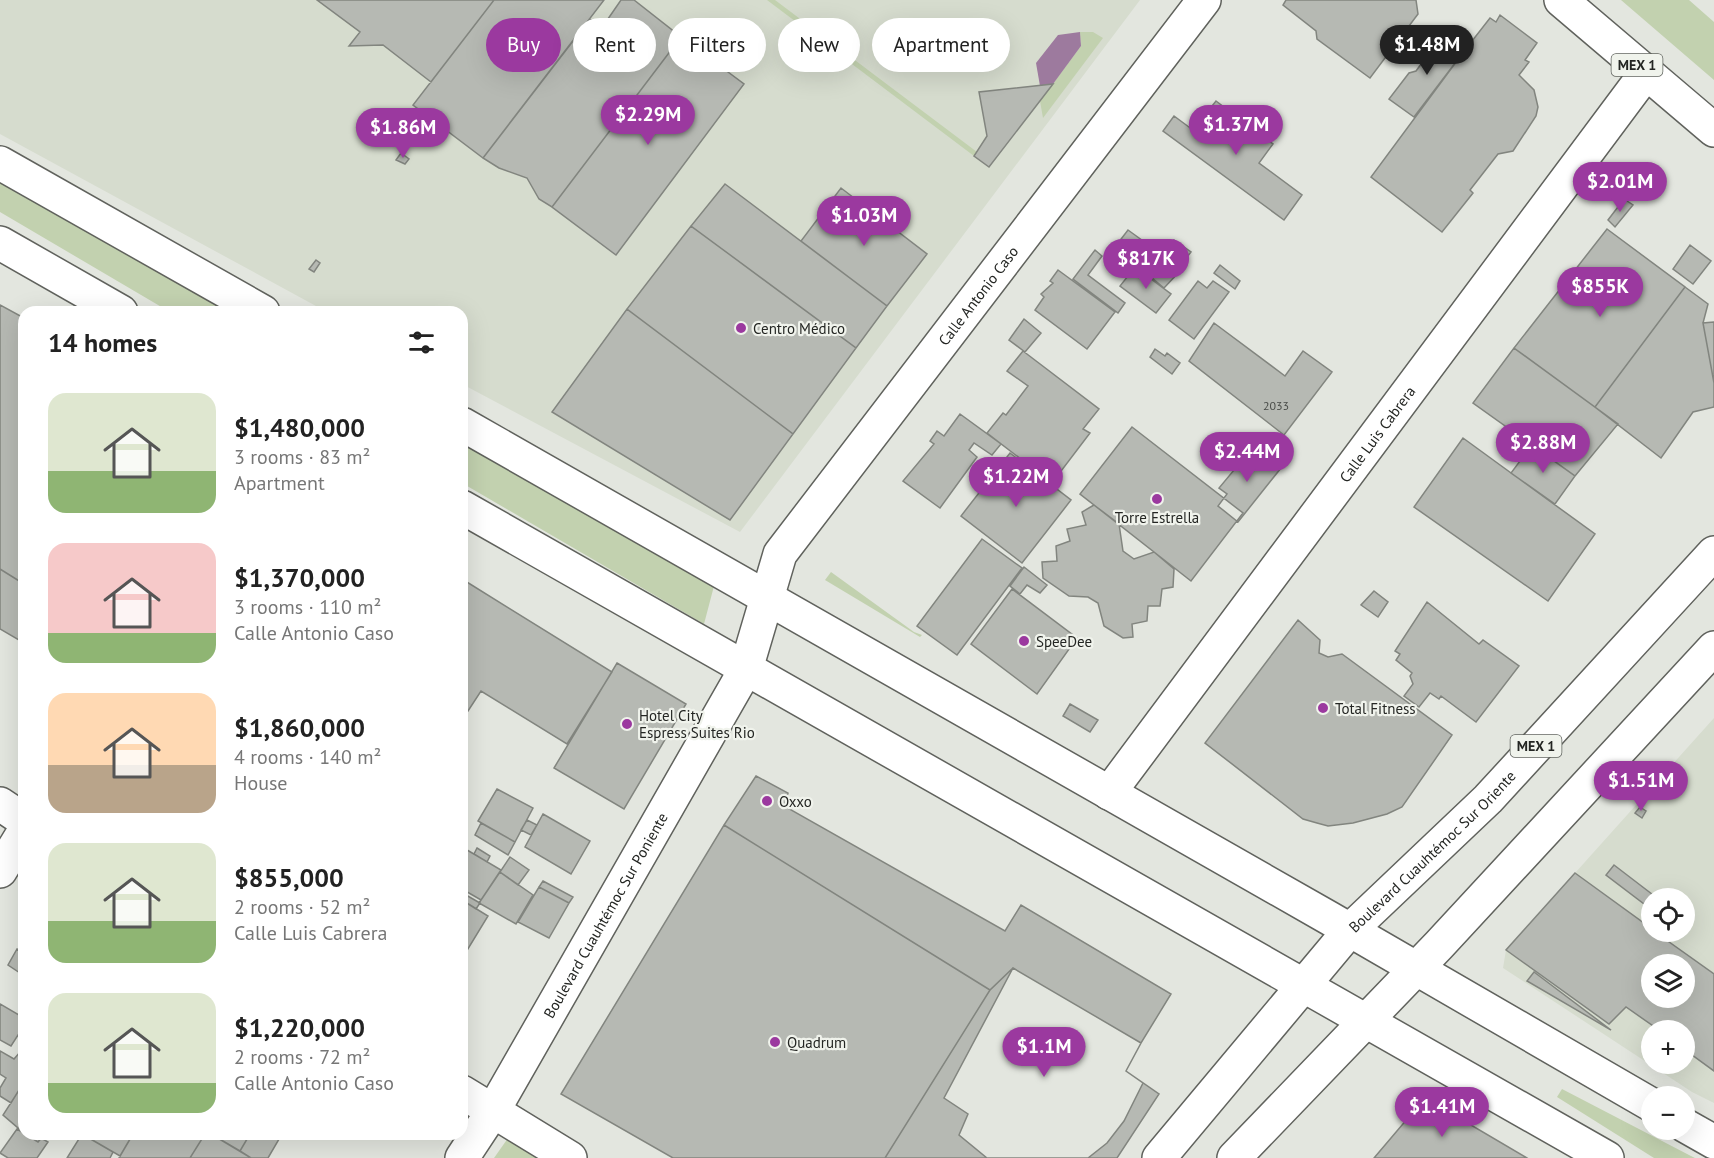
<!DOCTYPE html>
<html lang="en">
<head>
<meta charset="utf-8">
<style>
	:root { --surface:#fff; --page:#f2f2f2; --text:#222; --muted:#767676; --accent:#9b399f }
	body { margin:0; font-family:"PT Sans",sans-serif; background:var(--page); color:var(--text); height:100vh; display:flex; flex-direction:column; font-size:22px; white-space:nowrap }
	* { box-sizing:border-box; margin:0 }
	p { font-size:20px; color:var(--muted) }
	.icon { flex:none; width:33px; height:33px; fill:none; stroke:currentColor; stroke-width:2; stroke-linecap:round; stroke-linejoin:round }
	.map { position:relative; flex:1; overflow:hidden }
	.drawer { position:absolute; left:18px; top:306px; width:450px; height:834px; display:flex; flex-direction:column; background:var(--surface); border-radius:18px; box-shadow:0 6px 24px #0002 }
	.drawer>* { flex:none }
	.banner { position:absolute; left:486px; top:18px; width:570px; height:54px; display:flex; gap:12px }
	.fabs { position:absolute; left:1641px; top:888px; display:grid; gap:12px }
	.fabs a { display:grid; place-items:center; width:54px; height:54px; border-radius:50%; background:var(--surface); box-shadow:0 6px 24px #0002; font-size:30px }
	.price { position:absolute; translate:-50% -51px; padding:0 14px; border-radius:21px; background:var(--accent); color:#fff; font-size:20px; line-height:39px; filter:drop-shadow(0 2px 3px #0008) }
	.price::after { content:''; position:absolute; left:50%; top:36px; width:18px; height:14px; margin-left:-9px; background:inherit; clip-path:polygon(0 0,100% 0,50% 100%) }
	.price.current { background:#222; color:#fff }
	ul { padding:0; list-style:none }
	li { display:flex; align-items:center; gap:18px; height:150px; padding:0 30px }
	li span { display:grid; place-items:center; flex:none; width:168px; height:120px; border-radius:18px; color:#555 }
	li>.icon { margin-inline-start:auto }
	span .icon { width:72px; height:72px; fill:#fffc; stroke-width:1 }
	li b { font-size:26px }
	h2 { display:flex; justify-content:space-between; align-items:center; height:72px; padding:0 30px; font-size:26px }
	.chip { padding:0 21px; border-radius:27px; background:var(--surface); box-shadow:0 6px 24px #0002; font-size:21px; line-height:54px }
	.chip.current { background:var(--accent); color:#fff }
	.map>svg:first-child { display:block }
	.built { fill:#d6dcce; fill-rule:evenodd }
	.green { fill:#c2d1af }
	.water { fill:#9d7a9e }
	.building { fill:#b6b9b3; stroke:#82857f; stroke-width:1.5; fill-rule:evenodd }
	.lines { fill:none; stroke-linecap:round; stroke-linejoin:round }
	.minor-casing { stroke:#60625d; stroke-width:36 }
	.major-casing { stroke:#60625d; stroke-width:36 }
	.minor { stroke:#fff; stroke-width:33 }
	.major { stroke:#fff; stroke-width:33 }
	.poi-dot { fill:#9b399f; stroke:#f0f3ec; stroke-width:2 }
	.labels { text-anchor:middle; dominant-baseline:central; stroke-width:4.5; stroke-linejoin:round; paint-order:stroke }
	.number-label { font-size:12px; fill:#484b47 }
	.shield { fill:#f0f3ec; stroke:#61645f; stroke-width:1.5 }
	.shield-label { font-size:14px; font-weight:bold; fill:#242623 }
	.street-label { font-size:15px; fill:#242623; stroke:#f0f3ec }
	.poi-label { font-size:15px; fill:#242623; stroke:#f0f3ec; text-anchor:start }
</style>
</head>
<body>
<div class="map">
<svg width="1714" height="1158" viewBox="0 0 1714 1158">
	<rect width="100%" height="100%" fill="#e3e6df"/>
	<path class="built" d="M0,0h1140l-400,532 -278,-148v-72h-135l-327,-178z
		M1714,718v385l-22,-11 -189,-124 3,-18zM1652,898h32v34h-32zM1652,964h32v34h-32zM1652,1030h32v34h-32z"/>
	<path class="green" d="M767,0h8l202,152 -3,4z
		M1621,0h68l25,22v58z
		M1080,32h13l10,6 -60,80 -3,-17 41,-55z
		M0,177l236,135h-66l-170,-100z
		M462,442l252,144 -10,38 -242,-141z
		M831,572l83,60 8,3 -2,2 -95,-57z
		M1562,1089l127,66 6,3h-41l-97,-61z
		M513,1131l44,27h-63z"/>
	<path class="water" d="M1080,32l1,14 -28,38 -13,2 -4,-23 22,-28z"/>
	<path class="building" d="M317,0h177l-63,82 -48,-37 -34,1 11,-14z
		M494,0h110l-121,158 -70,-53z
		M621,0h13l47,37 -129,170 -13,-8 -12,-21 -28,-10 -16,-10 107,-139 11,10z
		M1286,0h130l2,14 -48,64 -53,-39 -1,-8 -33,-26z
		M1500,15l37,28 -12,17 4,2 -10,13 15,15 4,17 -2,9 -23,35 -15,3 -28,36 3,3 -31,39 -71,-55 94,-127 25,-32 6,4z
		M1443,34l22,16 -51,67 -25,-18 20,-26 7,-2z
		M681,37l63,47 -128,171 -64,-48z
		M1053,84l-64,83 -15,-11 13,-20 -8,-44z
		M1216,101l57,43 -14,19 43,32 -18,25 -121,-89 11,-15 19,14z
		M401,153l8,6 -4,5 -9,-4z
		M725,184l162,122 -31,42 -165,-122z
		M841,188l86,66 -40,52 -86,-65z
		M1624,199l9,6 -18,22 -7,-7z
		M691,226l165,122 -63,86 -166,-125z
		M1607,229l78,58 -90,120 -81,-59z
		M1128,230l51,37 1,4 -16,17 -49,-41z
		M1174,240l17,12 -12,15 -17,-10z
		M1690,245l21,16 -18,23 -20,-15z
		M1095,250l7,6 -14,19 37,28 -7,10 -45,-34z
		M316,260l4,3 -6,9 -5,-3z
		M1220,265l20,16 -5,8 -21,-16z
		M1135,267l36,27 -15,19 -36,-27z
		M1058,270l57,42 -28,37 -52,-39 9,-13 -3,-3 12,-11 -3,-2z
		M1198,281l9,7 6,-7 16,11 -35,47 -25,-19z
		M1685,287l23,17 -5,19 11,60v24l-21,5 -32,46 -66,-51z
		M0,305l24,13v266l-24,-15z
		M627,309l166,125 -63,86 -178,-108z
		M1024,319l17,14 -16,19 -16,-12z
		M1714,322v61l-11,-60z
		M1214,323l71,53 18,-25 29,21 -48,63 -95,-74z
		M1514,348l104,76 -43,52 -102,-73z
		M1155,349l10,7 2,-3 13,10 -8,11 -22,-17z
		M1023,351l76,58 -16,20 7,4 -38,50 -65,-50 16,-20 3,2 22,-29 -21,-15z
		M960,414l41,30 -9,11 -18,-12 -5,7 8,7 -37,51 -37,-27 31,-37 -4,-3 7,-10 7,5z
		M1132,427l111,86 -52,68 -111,-87z
		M1463,438l132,96 -47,67 -134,-94z
		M1532,445l43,31 -20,28 -44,-31z
		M1254,446l27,22 -43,54 -20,-16 9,-12 -8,-6z
		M1010,453l61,47 -49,63 -61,-47z
		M1094,505l25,19 4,27 11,8 20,-7 20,17 -1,18 -11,2 -2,17h-12l-1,15 -15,3 1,13 -10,1 -19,-12 -6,-23 -10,-6 -19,-1 -26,-18 -1,-16 15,-1 -1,-15 14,-5 -3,-12 19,-4 -4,-13z
		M982,539l40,29 -65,87 -40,-29z
		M1024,567l23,18 -7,8 -13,-8 -7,9 -10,-8z
		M0,569l24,15v59l-24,-14z
		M462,579l150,93 -45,72 -86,-53 -13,20 -6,-3z
		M1012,589l65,49 -40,56 -66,-50z
		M1374,591l14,11 -10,15 -17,-12z
		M1427,602l52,42 4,-4 36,26 -43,56 -35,-26 -2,3 -9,-6 -11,14 -15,-11 9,-12 -3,-8 2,-3 -16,-13 4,-6 -5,-3z
		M1298,620l22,20 -1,13 9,4 14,-3 110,81 -50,72 -15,7 -34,9 -25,3 -11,-3 -14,-4 -98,-76z
		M617,663l69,41 -62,105 -70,-41z
		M1070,704l28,16 -8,12 -27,-16z
		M756,776l32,17 -4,13 221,125 16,-26 150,89 -30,49 -128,-75 -23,22 -266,-165z
		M497,789l36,19 -18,34 -37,-21z
		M1640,807l6,4 -4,7 -7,-5z
		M543,814l47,27 -19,33 -46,-27z
		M527,820l10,5 -6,10 -10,-5z
		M481,823l34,19 -7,13 -33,-20z
		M724,825l266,165 -105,168h-212l-112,-64z
		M462,847l39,23 -20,30 -19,-11z
		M477,848l13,8 -3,6 -13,-8z
		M510,857l19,13 -11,15 -18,-13z
		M1614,865l43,33h-5v12l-46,-35z
		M500,872l33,23 -17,29 -37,-21z
		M1575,873l77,56v3h3l59,42v97l-30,-22v-19h-25l-33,-23 -17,17 -103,-74zM1652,964h32v34h-32z
		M543,881l30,16 -4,6 -30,-16z
		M539,887l30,16 -20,35 -31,-16z
		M466,895l14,8 -4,6 -14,-9z
		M462,900l26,16 -25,41h-1z
		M17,949l7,4v13l-4,7 -12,-8z
		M1013,968l128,75 -15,28 33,23 -42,64h-232l105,-168z
		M1013,968l128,75 -15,28 17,12 -19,38 -17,22 -19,15h-101l-28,-23 9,-21 -24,-16z
		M1534,972l77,58 -84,-49z
		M0,1004l24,14v21l-6,-4 -7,11 -11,-6z
		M0,1051l14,8 7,-8 3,2v29l-13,21 -11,-7v-8l6,-10 -6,-4z
		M23,1084h1v49l-21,-18z
		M1425,1098l102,60h-153z
		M17,1129l21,13 3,-4 7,4 -11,16h-29l-8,-5z
		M25,1134h20l-7,8z
		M82,1134l31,18 -3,6h-43z
		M82,1134h51l-13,22z
		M133,1134h72l-15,24h-71z
		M205,1134h6l40,24h-61z
		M211,1134h39l-10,17z
		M250,1134h32l-14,24h-17l-11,-7z"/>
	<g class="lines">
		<defs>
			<g id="minor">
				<path id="s1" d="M1109,793l537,-720"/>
				<path d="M0,804l24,16"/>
				<path d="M0,871l24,-39"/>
				<path d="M462,1092l108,66"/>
				<path id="s2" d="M462,1158l31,-47 253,-442 34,-115 424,-554"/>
			</g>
			<g id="major">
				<path d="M1561,0l153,130"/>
				<path d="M0,163l263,149"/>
				<path d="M0,243l121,69"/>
				<path d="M462,424l867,494 323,187"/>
				<path d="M462,507l1145,651"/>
				<path d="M1684,1125l30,17"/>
				<path id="s3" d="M1159,1158l190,-227 139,-132 226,-246"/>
				<path d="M1234,1158l205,-213 275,-297"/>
			</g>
		</defs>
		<use href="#minor" class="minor-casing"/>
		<use href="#major" class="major-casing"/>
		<use href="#minor" class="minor"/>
		<use href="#major" class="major"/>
	</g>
	<g class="poi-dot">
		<circle cx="741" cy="328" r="6"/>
		<circle cx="1157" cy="499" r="6"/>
		<circle cx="1024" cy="641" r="6"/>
		<circle cx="1323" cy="708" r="6"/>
		<circle cx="627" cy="724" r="6"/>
		<circle cx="767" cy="801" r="6"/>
		<circle cx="775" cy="1042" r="6"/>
	</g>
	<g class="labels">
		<g class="number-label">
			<text x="1276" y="405">2033</text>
		</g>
		<g class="shield">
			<rect x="1611.5" y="54" width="51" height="22" rx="4.5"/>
			<rect x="1510.5" y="735" width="51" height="22" rx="4.5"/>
		</g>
		<g class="shield-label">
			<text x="1637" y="65">MEX 1</text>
			<text x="1536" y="746">MEX 1</text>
		</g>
		<g class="street-label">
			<text stroke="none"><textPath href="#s2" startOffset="1011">Calle Antonio Caso</textPath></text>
			<text stroke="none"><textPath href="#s1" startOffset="448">Calle Luis Cabrera</textPath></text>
			<text stroke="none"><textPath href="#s3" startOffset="411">Boulevard Cuauhtémoc Sur Oriente</textPath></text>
			<text stroke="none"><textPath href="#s2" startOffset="282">Boulevard Cuauhtémoc Sur Poniente</textPath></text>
		</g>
		<g class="poi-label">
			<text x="753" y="328">Centro Médico</text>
			<text x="1157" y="517" text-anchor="middle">Torre Estrella</text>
			<text x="1036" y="641">SpeeDee</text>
			<text x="1335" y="708">Total Fitness</text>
			<text x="639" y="715">Hotel City<tspan x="639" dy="17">Espress Suites Rio</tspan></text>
			<text x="779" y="801">Oxxo</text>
			<text x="787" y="1042">Quadrum</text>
		</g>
	</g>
</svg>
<div class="fabs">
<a><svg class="icon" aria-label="locate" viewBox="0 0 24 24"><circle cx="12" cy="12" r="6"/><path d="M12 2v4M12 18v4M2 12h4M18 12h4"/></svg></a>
<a><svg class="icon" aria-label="layers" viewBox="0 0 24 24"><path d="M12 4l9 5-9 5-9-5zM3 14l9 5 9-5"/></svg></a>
<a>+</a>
<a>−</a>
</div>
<b class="price current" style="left:1427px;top:76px">$1.48M</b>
<b class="price" style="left:648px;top:146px">$2.29M</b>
<b class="price" style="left:1236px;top:156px">$1.37M</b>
<b class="price" style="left:403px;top:159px">$1.86M</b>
<b class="price" style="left:1620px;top:213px">$2.01M</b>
<b class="price" style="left:864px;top:247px">$1.03M</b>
<b class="price" style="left:1146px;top:290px">$817K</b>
<b class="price" style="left:1600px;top:318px">$855K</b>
<b class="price" style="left:1543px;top:474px">$2.88M</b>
<b class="price" style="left:1247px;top:483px">$2.44M</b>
<b class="price" style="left:1016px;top:508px">$1.22M</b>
<b class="price" style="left:1641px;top:812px">$1.51M</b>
<b class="price" style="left:1044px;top:1078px">$1.1M</b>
<b class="price" style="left:1442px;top:1138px">$1.41M</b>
<div class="banner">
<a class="chip current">Buy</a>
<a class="chip">Rent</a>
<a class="chip">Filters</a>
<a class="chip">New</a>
<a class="chip">Apartment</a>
</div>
<section class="drawer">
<h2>14 homes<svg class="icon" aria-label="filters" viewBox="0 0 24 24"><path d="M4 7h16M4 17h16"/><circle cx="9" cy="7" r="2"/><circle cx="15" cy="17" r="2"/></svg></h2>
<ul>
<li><span style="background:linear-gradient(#dfe7d0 65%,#8fb573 0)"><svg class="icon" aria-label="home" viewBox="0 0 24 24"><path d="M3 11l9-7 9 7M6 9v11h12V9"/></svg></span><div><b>$1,480,000</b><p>3 rooms · 83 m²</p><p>Apartment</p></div></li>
<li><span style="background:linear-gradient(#f6c9c9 75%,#8fb573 0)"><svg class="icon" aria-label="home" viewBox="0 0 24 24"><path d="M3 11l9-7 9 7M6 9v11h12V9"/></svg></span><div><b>$1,370,000</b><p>3 rooms · 110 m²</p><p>Calle Antonio Caso</p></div></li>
<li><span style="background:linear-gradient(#ffd9b3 60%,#b9a48a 0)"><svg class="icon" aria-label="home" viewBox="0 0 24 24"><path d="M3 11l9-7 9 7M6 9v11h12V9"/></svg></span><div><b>$1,860,000</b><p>4 rooms · 140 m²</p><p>House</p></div></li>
<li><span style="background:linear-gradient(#dfe7d0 65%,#8fb573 0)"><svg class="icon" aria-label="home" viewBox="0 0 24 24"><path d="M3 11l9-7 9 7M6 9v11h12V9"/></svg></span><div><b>$855,000</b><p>2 rooms · 52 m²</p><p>Calle Luis Cabrera</p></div></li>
<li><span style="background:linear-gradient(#dfe7d0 75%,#8fb573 0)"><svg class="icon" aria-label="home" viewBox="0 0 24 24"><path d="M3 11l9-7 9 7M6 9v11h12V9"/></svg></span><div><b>$1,220,000</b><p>2 rooms · 72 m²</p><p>Calle Antonio Caso</p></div></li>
</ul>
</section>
</div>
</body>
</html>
